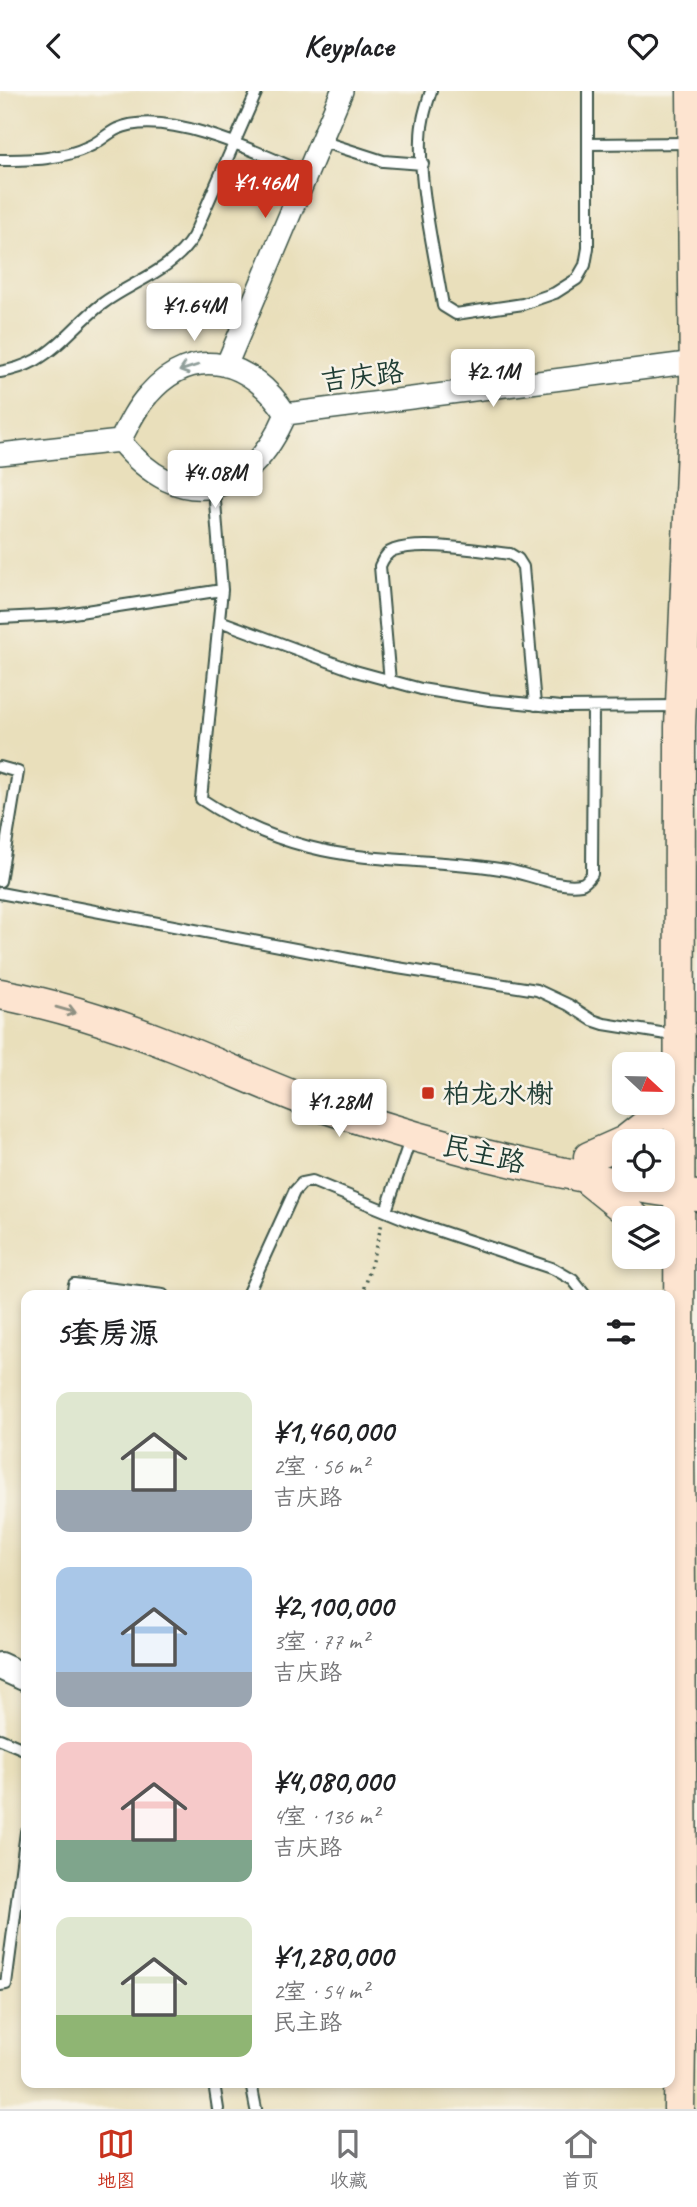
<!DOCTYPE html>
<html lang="zh">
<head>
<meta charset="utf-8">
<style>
	:root { --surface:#fff; --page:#f2f2f2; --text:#202124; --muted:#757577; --line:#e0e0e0; --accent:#c8321e }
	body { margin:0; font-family:Caveat,"LXGW WenKai TC",sans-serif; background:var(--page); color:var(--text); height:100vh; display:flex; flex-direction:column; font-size:26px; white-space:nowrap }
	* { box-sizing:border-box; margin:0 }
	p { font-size:23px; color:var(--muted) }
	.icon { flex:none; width:38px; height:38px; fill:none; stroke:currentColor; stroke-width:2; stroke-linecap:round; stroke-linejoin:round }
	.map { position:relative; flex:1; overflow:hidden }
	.sheet { position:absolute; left:21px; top:1199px; width:654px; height:798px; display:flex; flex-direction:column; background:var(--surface); border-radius:14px; box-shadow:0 4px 10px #0003 }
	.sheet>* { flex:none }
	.needle { width:46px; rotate:112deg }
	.fabs { position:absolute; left:612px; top:961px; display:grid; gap:14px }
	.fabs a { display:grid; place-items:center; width:63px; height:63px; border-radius:14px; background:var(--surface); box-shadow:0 4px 10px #0003; font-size:35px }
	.price { position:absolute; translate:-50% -60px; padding:0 16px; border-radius:7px; background:#fff; color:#222; font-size:23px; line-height:46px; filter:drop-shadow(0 2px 4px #0008) }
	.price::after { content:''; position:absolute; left:50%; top:42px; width:21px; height:16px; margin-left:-10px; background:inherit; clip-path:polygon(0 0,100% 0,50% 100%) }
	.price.active { background:var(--accent); color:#fff }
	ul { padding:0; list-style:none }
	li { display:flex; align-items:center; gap:21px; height:175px; padding:0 35px }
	li span { display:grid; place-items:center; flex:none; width:196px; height:140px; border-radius:14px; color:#555 }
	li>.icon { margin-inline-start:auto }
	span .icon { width:84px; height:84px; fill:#fffc; stroke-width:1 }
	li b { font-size:30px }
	h2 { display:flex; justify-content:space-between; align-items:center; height:84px; padding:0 35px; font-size:30px }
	header { display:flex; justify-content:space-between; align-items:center; height:91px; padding:0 35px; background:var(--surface); font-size:32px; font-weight:800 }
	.tab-bar { display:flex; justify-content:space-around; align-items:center; height:98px; border-top:2px solid var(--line); background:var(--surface); font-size:19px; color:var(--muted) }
	.tab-bar a { display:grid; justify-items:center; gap:4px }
	.tab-bar .active { color:var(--accent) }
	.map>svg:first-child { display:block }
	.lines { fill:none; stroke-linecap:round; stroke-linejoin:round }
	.service-casing { stroke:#3d5548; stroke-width:14 }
	.minor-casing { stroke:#3d5548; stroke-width:24 }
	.tertiary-casing { stroke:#3d5548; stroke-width:30 }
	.secondary-casing { stroke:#3d5548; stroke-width:33 }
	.path { stroke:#3d5548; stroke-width:3.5; stroke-dasharray:2 5; stroke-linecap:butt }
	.service { stroke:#fff; stroke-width:10 }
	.minor { stroke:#fff; stroke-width:21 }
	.tertiary { stroke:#fff; stroke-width:26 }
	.secondary { stroke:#fde4d0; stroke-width:30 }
	.oneway { stroke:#8f9e9a }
	.oneway2 { stroke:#8e9082 }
	.poi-dot { fill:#c8321e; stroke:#f7f3e8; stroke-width:2.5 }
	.labels { text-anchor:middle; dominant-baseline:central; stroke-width:5; stroke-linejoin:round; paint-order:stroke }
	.street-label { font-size:28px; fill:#1f3d34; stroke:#f7f3e8 }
	.poi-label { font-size:28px; fill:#1f3d34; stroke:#f7f3e8; text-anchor:start }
</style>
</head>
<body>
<header><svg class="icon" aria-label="back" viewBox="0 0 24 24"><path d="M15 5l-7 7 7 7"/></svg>Keyplace<svg class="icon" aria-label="heart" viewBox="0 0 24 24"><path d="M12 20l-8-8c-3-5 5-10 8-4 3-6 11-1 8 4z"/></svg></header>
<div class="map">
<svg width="697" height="2018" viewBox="0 0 697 2018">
	<rect width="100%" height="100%" fill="#f7f3e8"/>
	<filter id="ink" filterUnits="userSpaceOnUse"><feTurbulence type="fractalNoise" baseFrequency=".0143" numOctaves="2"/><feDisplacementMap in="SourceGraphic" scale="14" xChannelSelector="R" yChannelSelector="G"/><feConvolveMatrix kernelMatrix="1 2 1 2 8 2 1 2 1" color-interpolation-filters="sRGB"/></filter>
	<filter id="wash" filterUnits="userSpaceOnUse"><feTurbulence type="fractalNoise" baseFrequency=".00686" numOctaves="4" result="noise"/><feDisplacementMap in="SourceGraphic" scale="28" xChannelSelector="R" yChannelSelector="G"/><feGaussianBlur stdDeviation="1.57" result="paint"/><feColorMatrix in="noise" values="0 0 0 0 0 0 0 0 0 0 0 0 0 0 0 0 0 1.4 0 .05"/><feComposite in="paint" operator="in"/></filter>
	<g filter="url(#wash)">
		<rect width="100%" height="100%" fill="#e9dfbb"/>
	</g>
	<g filter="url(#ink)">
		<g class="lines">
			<defs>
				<path id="service" d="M431,0c-5,16 -10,31 -10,48 -2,50 14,117 22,167l13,8 67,-10 32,-11 22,-14 8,-14 3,-17v-157
					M321,50l62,20 40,3
					M588,53l102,-1
					M0,69c31,0 61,0 90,-14 9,-4 17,-12 27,-17 49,-22 145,25 190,45
					M0,281c13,-2 25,-6 36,-12 25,-14 43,-39 66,-56 31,-23 70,-33 91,-67l64,-146
					M214,398l8,101 -21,209c34,23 69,38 108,48 65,17 132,11 198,23 21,4 52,18 74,14 5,-1 8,-6 11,-10l1,-167
					M0,527l60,-3 162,-25
					M220,530l135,50 66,18 68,11 72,7 118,-1
					M390,591l-10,-116c3,-7 7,-14 14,-16 27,-10 87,1 116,4l8,5 5,8 12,138
					M0,676l18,5 -18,109
					M0,802l385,73 152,24 32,15 23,15 12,4 75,12
					M386,1120l25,-74
					M72,1204l2,-11 89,11
					M247,1204l47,-103 8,-9 10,-2 98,40 144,48 19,11 12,15
					M0,1648l26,11
					M0,1894l6,-1 20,-152
					M214,1992l4,26
					M251,1992l5,26"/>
				<path id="minor" d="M226,275l116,-275
					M286,323l409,-52
					M120,350c8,-16 16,-33 28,-46 46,-53 104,-34 138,19
					M120,350c60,74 130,58 166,-27
					M0,363l120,-13"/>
				<path id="tertiary" d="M0,1575l26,12"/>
				<path id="secondary" d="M0,903c59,11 117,30 173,52 49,19 97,42 147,60 123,43 249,72 377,90
					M625,1050l28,-22 27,-37
					M589,1066l36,-16
					M589,1090l46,37
					M679,2018l3,-200 -3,-467 1,-715 15,-349 -3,-287"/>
			</defs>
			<use href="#service" class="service-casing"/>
			<use href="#minor" class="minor-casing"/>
			<use href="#tertiary" class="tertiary-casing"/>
			<use href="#secondary" class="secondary-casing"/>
			<path class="path" d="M363,1204l19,-72"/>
			<use href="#service" class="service"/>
			<use href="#minor" class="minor"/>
			<use href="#tertiary" class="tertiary"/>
			<use href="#secondary" class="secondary"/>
		</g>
		<defs><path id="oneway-shaft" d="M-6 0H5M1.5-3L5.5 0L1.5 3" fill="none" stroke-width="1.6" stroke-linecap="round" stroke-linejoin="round" transform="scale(1.75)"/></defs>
		<use class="oneway" href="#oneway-shaft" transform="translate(189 277) rotate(162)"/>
		<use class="oneway2" href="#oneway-shaft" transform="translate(66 919) rotate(16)"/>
	</g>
	<rect class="poi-dot" x="421" y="995" width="14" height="14" rx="3.5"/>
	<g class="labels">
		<g class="street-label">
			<text transform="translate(362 285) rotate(-7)">吉庆路</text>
			<text transform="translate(484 1063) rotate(13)">民主路</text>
		</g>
		<g class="poi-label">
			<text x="442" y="1002">柏龙水榭</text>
		</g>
	</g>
</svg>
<div class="fabs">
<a><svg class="needle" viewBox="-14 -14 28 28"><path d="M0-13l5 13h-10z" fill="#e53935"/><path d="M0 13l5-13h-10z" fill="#757577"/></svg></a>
<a><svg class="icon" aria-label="locate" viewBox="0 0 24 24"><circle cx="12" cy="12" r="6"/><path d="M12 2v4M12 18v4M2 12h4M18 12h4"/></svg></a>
<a><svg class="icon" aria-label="layers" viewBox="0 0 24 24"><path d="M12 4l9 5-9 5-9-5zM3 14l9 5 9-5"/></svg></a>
</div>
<b class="price active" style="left:265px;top:129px">¥1.46M</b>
<b class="price" style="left:194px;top:252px">¥1.64M</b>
<b class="price" style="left:493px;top:318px">¥2.1M</b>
<b class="price" style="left:215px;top:419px">¥4.08M</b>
<b class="price" style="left:339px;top:1048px">¥1.28M</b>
<section class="sheet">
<h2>5套房源<svg class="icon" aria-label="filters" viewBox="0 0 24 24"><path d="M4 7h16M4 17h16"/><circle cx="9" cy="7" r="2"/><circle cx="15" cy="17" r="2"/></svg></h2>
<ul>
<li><span style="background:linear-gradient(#dfe7d0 70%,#9aa5b1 0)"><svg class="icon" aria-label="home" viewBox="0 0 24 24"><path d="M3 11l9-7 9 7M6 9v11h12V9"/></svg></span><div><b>¥1,460,000</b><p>2室 · 56 m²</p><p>吉庆路</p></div></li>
<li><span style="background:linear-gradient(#a9c7e8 75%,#9aa5b1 0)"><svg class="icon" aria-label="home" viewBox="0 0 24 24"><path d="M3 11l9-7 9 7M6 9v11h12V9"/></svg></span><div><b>¥2,100,000</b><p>3室 · 77 m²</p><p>吉庆路</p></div></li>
<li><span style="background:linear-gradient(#f6c9c9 70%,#7fa58c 0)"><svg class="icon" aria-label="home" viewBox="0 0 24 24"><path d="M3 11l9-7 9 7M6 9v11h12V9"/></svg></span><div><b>¥4,080,000</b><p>4室 · 136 m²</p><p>吉庆路</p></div></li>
<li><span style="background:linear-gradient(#dfe7d0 70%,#8fb573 0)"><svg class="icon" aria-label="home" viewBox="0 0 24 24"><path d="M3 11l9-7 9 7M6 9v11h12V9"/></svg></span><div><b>¥1,280,000</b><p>2室 · 54 m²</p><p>民主路</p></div></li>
</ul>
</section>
</div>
<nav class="tab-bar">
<a class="active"><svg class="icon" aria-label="map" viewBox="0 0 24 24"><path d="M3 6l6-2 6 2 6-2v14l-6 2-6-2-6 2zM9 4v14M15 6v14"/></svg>地图</a>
<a><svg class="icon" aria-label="saved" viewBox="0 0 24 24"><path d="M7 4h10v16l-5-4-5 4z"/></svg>收藏</a>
<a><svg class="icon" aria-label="home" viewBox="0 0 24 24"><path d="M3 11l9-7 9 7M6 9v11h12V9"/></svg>首页</a>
</nav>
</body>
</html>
